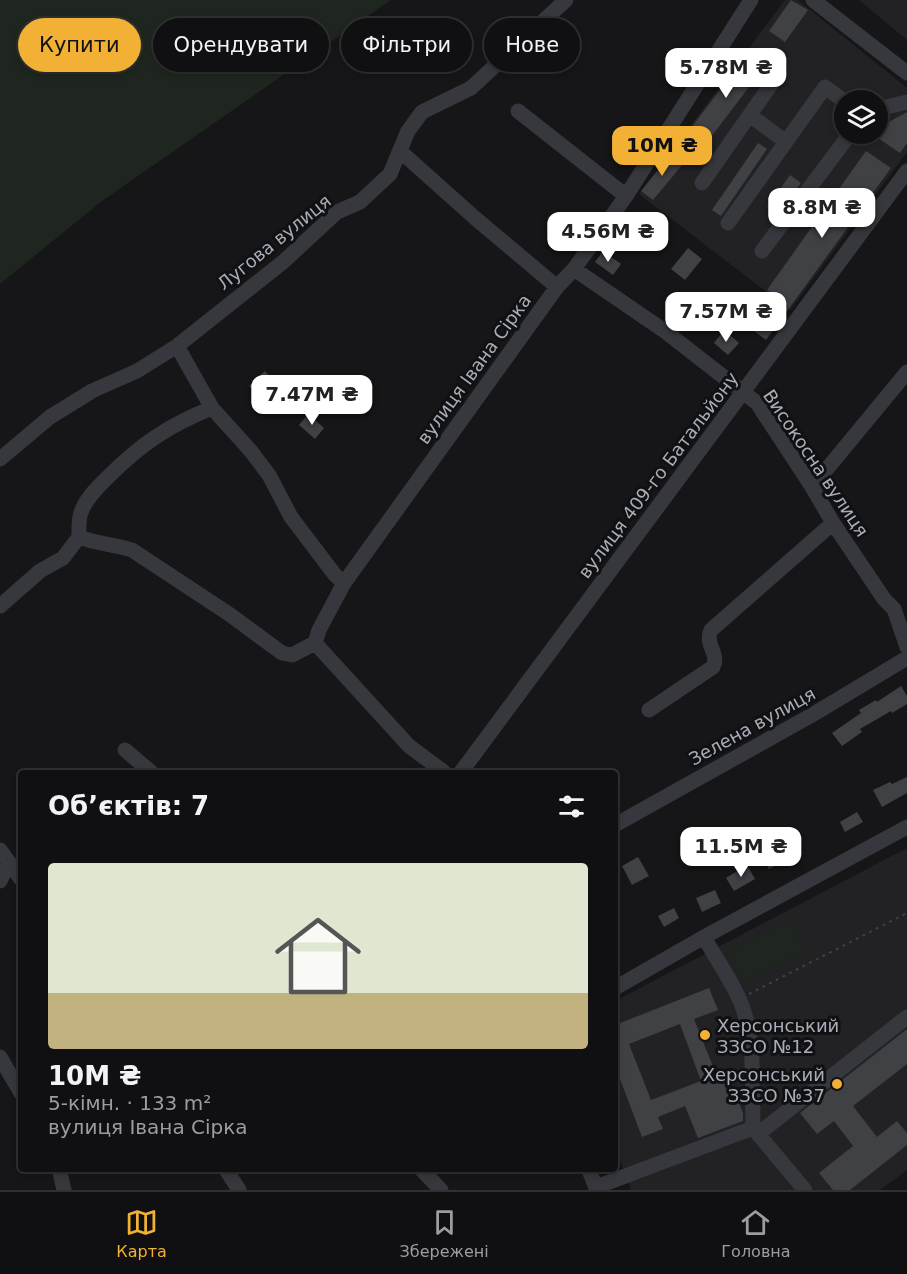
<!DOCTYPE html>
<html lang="uk">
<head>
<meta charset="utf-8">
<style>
	:root { --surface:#101012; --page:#1e1e20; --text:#f1f3f6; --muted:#9c9d9f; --line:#303032; --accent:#f2b134 }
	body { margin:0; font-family:"DejaVu Sans",sans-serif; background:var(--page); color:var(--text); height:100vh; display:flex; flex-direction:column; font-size:22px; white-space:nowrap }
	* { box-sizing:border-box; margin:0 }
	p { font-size:20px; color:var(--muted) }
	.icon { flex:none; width:33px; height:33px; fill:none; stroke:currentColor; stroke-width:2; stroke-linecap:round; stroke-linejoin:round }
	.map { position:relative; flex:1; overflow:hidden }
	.side { position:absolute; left:18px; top:770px; width:600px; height:402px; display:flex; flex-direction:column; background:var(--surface); border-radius:6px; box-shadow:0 3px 9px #0003,0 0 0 2px var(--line) }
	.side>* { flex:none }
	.hud { position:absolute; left:18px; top:18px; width:600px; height:54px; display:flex; gap:12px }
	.buttons { position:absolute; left:834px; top:90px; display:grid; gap:12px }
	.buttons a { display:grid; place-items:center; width:54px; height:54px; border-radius:50%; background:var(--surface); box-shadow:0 3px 9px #0003,0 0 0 2px var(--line); font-size:30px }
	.price { position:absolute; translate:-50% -51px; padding:0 14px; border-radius:12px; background:#fff; color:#222; font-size:20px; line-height:39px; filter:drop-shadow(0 2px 3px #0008) }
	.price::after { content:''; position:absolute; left:50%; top:36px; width:18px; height:14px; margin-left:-9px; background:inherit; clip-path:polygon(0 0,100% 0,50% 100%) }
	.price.current { background:var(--accent); color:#111 }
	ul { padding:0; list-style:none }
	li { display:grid; align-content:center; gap:12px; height:318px; padding:0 30px }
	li+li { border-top:2px solid var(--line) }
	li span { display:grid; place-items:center; height:186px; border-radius:6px; color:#555 }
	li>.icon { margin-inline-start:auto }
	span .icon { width:108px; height:108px; fill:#fffc; stroke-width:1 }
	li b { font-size:26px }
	h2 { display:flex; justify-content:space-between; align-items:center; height:72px; padding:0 30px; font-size:26px }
	.tag { padding:0 21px; border-radius:27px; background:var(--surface); box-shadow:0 3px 9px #0003,0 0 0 2px var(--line); font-size:21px; line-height:54px }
	.tag.current { background:var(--accent); color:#111 }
	.tab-bar { display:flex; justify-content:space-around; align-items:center; height:84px; border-top:2px solid var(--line); background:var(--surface); font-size:16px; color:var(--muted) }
	.tab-bar a { display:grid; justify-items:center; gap:3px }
	.tab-bar .current { color:var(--accent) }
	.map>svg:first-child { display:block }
	.built { fill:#222225; fill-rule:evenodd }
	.green { fill:#1e261f }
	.building { fill:#404145; fill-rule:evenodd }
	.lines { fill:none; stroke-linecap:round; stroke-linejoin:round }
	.path { stroke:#3d3f44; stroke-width:2; stroke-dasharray:3 4.5; stroke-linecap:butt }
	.minor { stroke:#37383d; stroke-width:15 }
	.poi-dot { fill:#f2b134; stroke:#111113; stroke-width:2 }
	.labels { text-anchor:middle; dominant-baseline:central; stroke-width:6; stroke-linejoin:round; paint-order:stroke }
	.street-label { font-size:18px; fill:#a8adb8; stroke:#111113 }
	.poi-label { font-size:18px; fill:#a8adb8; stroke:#111113; text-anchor:start }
</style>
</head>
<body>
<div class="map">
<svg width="907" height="1190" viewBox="0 0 907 1190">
	<rect width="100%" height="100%" fill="#161618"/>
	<path class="built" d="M785,0h13l109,88v64l-117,158 -151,-116zM844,100h34v34h-34z
		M859,0h48v40z
		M907,848v322l-27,20h-249l-16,-43v-146z"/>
	<path class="green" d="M0,0h391l-289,201 -102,83z
		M789,920l16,32 -61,31 -16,-32z"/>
	<path class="building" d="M791,0l17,10 -23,32 -16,-11z
		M752,48l17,13 -68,89 -17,-13z
		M907,112v31l-7,10 -25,-17 10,-12z
		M758,143l9,6 -46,67 -9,-6z
		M866,151l25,17 -125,172 -21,-16 11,-14 14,11 14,-19 -17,-12z
		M671,154l12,10 -30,36 -12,-9z
		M790,175l11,8 -23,31 -11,-7z
		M652,219l12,10 -14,17 -12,-9z
		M688,248l14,11 -17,21 -14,-11z
		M603,251l18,13 -8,11 -18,-13z
		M724,330l15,13 -11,12 -14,-12z
		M265,371l9,10 -16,15 -9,-10z
		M308,414l16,14 -9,11 -16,-14z
		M901,686l6,10v8l-15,9 -1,-2 -31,18 2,3 -20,14 -10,-13 29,-20 -2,-3 17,-10 1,2z
		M907,777v16l-25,14 -9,-17 17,-8 2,2z
		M857,812l6,10 -18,10 -5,-10z
		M781,850l5,10 -17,9 -5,-9z
		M638,857l11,19 -17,9 -10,-19z
		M747,865l8,14 -21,12 -8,-13z
		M715,890l6,13 -19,9 -6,-14z
		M674,908l5,10 -15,9 -6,-11z
		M709,988l9,22 -24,9 22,55 10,-4 17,43v8l-45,17 -13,-32 -27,11 5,12 -21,8 -27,-71v-41zM680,1024l21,57 -50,19 -22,-56z
		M907,1029v35l-54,42 24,31 20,-16 10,12v12l-57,45h-17l-14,-17 34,-27 -19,-25 -17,13 -17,-21z"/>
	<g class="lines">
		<path class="path" d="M749,994l158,-81"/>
		<path class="minor" d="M813,0l94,73
			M878,109l29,-7
			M518,111l108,85
			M750,115l36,27
			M400,151l75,67 82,69
			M702,183l75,-107
			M728,223l97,-136 19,14
			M762,251l88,-117
			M574,269l92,63 91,71 55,84 21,36 51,76 10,10 13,38
			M177,346l35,62 38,42 19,25 22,42 44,58 9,8
			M0,459l50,-42 42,-26 45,-20 40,-25 106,-84 54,-50 23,-10 30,-28 18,-43 14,-19 49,-24 95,-88
			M812,487l95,-115
			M79,537c18,7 35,7 53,13l97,64 53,39 10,2 23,-12
			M0,606l40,-35 23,-13 16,-21c0,-9 -1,-19 3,-27 5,-13 17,-24 26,-33 33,-33 61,-52 104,-69
			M315,643l4,-13 25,-47 213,-296 17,-18 52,-73 125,-196
			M315,643l94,103 35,26
			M649,710l64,-43c7,-13 -9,-23 -2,-37l122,-107
			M125,750l26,22
			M461,772l446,-601
			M615,825l197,-110 95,-57
			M0,850l21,29
			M0,881l9,-18
			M615,988l89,-51 203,-110
			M0,1057l21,36
			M753,1128l52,62
			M758,1134l149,-117
			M59,1168l5,22
			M225,1168l14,22
			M420,1168l21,22
			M588,1168l9,22
			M596,1187l157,-59c-1,-37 2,-77 -8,-113 -7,-26 -28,-54 -41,-78"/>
	</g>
	<g class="poi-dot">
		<circle cx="705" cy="1035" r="6"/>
		<circle cx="837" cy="1084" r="6"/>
	</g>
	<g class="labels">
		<g class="street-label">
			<text transform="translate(274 242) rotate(-39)">Лугова вулиця</text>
			<text transform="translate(474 369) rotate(-54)">вулиця Івана Сірка</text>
			<text transform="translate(816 463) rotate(56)">Високосна вулиця</text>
			<text transform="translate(658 475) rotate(-53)">вулиця 409-го Батальйону</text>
			<text transform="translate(752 726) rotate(-29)">Зелена вулиця</text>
		</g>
		<g class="poi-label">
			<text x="717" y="1025">Херсонський<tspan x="717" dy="21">ЗЗСО №12</tspan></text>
			<text x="825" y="1074" text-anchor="end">Херсонський<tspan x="825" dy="21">ЗЗСО №37</tspan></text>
		</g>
	</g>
</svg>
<div class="buttons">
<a><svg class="icon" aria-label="layers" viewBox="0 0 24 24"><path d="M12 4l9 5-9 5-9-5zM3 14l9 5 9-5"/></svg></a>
</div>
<b class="price" style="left:726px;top:99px">5.78M ₴</b>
<b class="price current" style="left:662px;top:177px">10M ₴</b>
<b class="price" style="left:822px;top:239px">8.8M ₴</b>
<b class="price" style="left:608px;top:263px">4.56M ₴</b>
<b class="price" style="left:726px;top:343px">7.57M ₴</b>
<b class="price" style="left:312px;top:426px">7.47M ₴</b>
<b class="price" style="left:741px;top:878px">11.5M ₴</b>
<div class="hud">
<a class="tag current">Купити</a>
<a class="tag">Орендувати</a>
<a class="tag">Фільтри</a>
<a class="tag">Нове</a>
</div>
<section class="side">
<h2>Об’єктів: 7<svg class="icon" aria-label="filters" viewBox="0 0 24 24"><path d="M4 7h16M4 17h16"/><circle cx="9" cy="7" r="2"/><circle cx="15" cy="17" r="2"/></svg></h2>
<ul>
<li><span style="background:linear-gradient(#dfe7d0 70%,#c2b280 0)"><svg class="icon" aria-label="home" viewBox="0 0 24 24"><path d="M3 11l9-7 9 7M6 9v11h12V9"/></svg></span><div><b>10M ₴</b><p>5-кімн. · 133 m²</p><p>вулиця Івана Сірка</p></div></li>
</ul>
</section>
</div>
<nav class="tab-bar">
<a class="current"><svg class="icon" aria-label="map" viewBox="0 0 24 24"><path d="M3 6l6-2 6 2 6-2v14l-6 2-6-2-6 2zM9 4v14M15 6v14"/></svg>Карта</a>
<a><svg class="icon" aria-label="saved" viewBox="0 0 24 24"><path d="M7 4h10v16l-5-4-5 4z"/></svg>Збережені</a>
<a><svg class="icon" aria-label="home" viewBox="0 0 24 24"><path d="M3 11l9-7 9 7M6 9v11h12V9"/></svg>Головна</a>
</nav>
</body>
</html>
